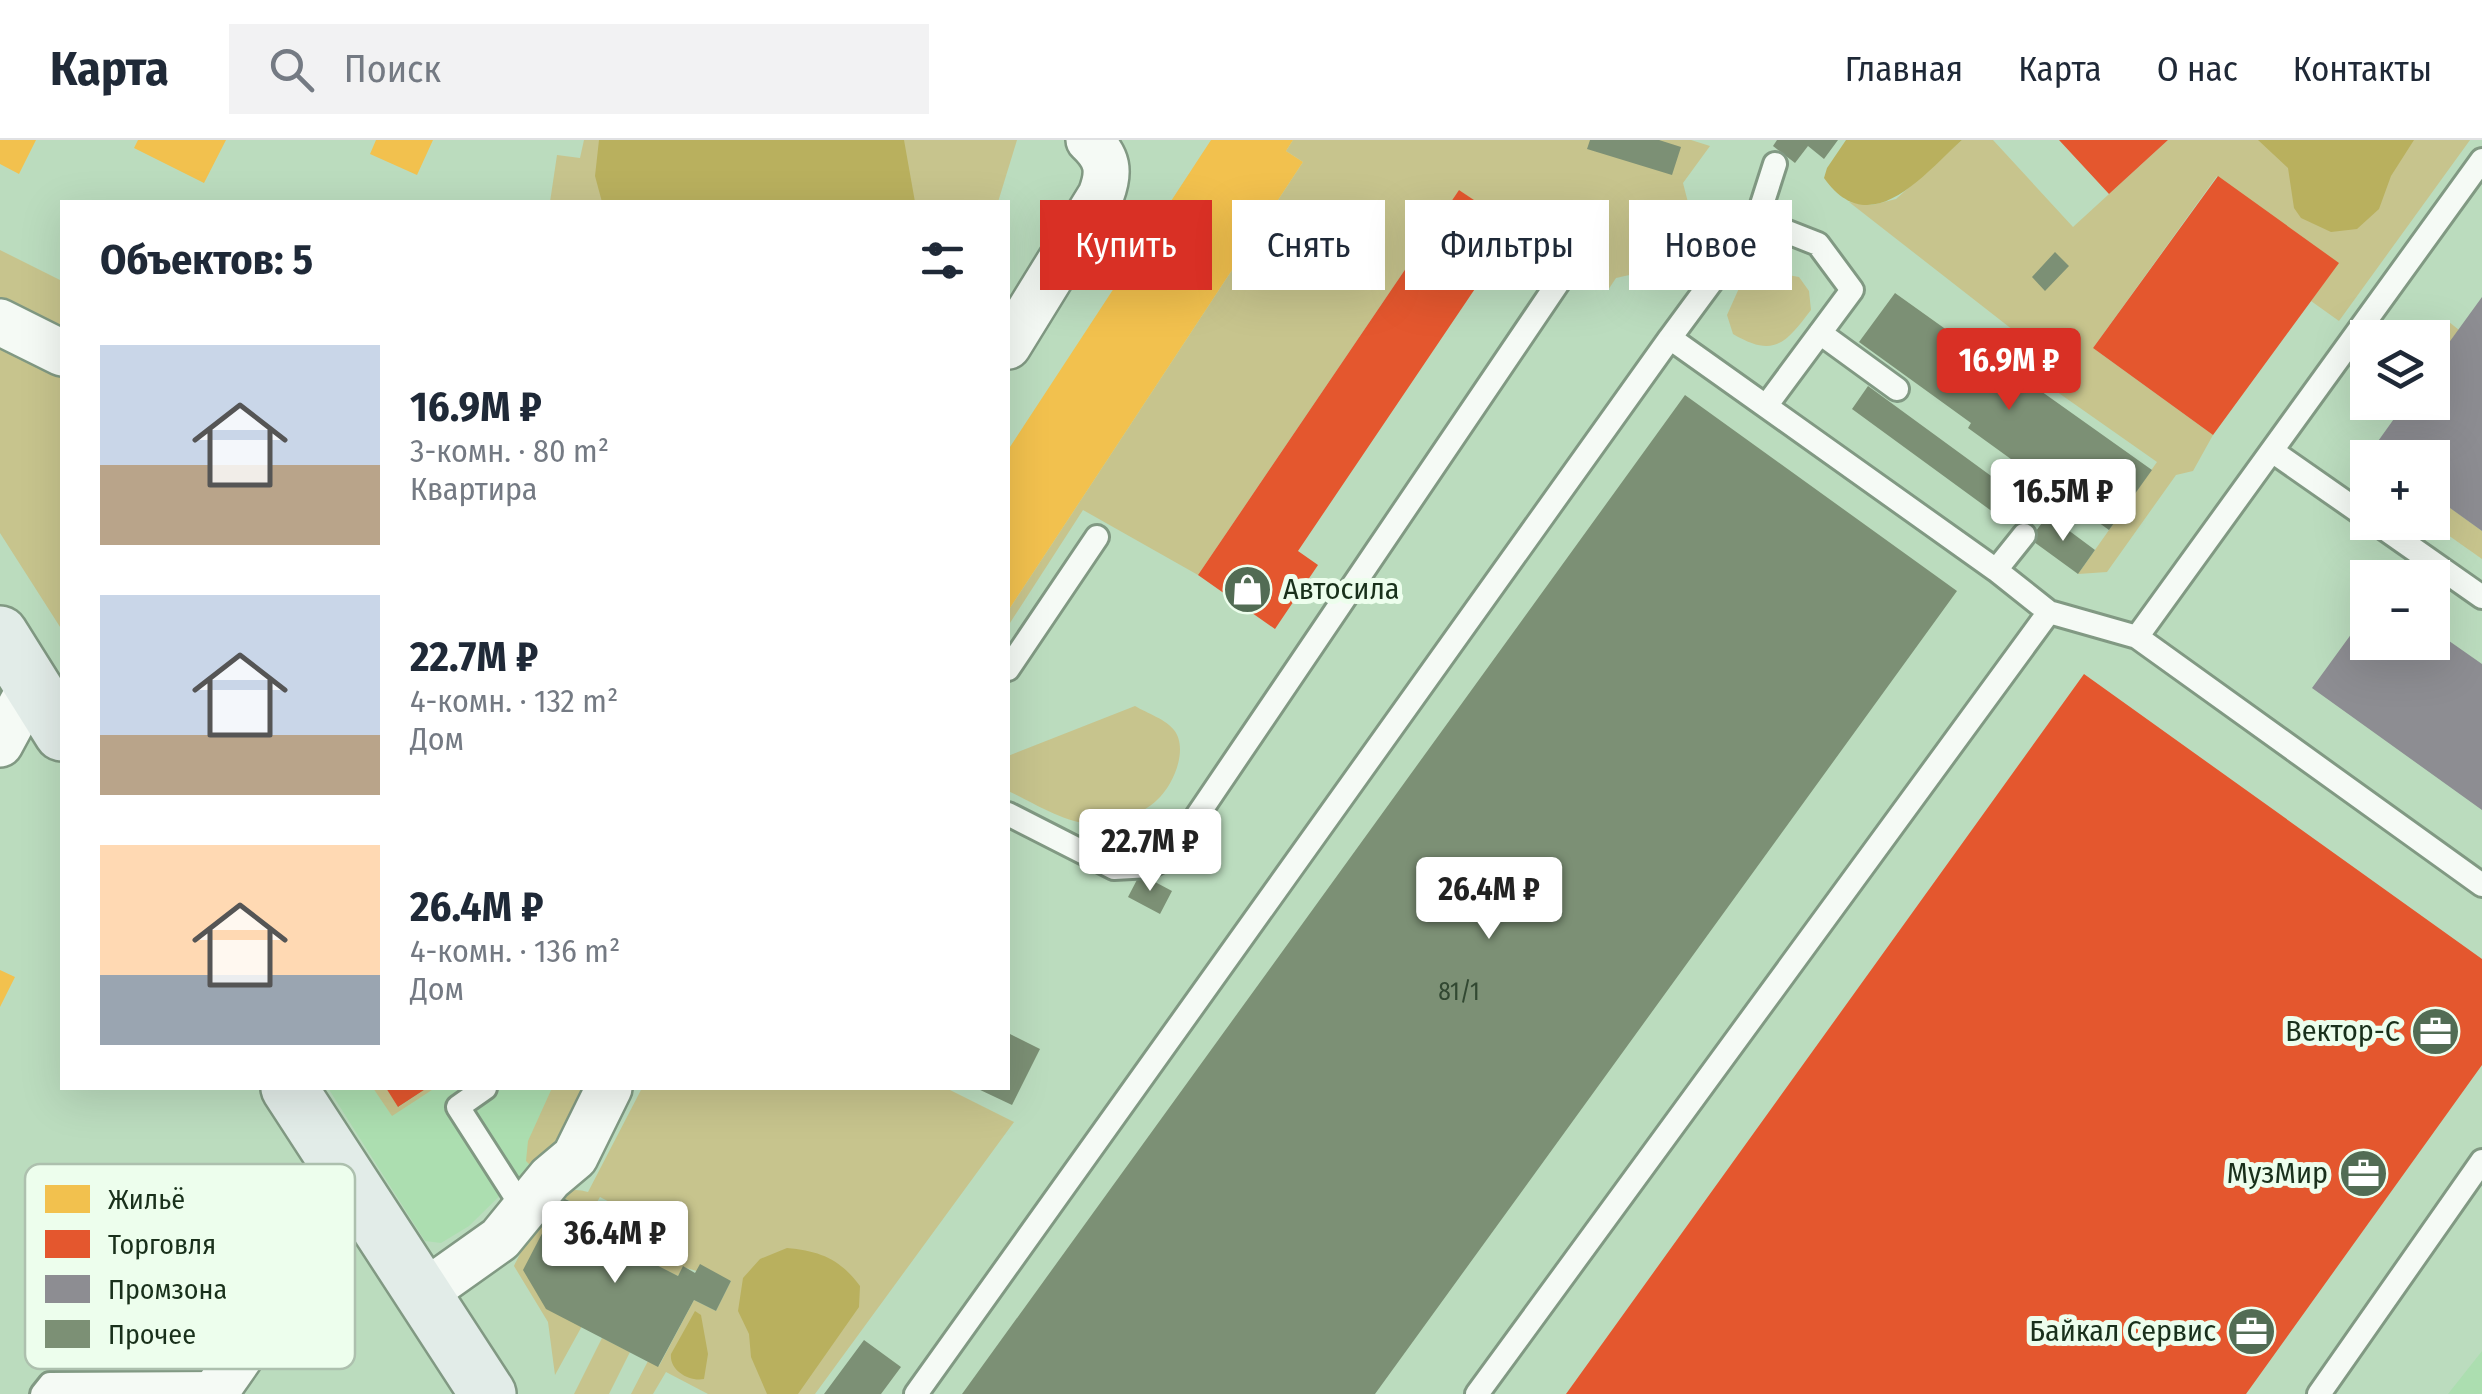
<!DOCTYPE html>
<html lang="ru">
<head>
<meta charset="utf-8">
<style>
	:root { --surface:#fff; --page:#f2f2f3; --text:#1f2937; --muted:#747a83; --line:#e0e1e3; --accent:#d93025 }
	body { margin:0; font-family:"Fira Sans Condensed",sans-serif; background:var(--page); color:var(--text); height:100vh; display:flex; flex-direction:column; font-size:38px; white-space:nowrap }
	* { box-sizing:border-box; margin:0 }
	p { font-size:32px; color:var(--muted) }
	.icon { flex:none; width:55px; height:55px; fill:none; stroke:currentColor; stroke-width:2; stroke-linecap:round; stroke-linejoin:round }
	.map { position:relative; flex:1; overflow:hidden }
	.details { position:absolute; left:60px; top:60px; width:950px; height:890px; display:flex; flex-direction:column; background:var(--surface); border-radius:0px; box-shadow:0 10px 40px #0002 }
	.details>* { flex:none }
	.banner { position:absolute; left:1040px; top:60px; width:950px; height:90px; display:flex; gap:20px }
	.fabs { position:absolute; left:2350px; top:180px; display:grid; gap:20px }
	.fabs a { display:grid; place-items:center; width:100px; height:100px; border-radius:0px; background:var(--surface); box-shadow:0 10px 40px #0002; font-size:50px }
	.price { position:absolute; translate:-50% -85px; padding:0 22px; border-radius:10px; background:#fff; color:#222; font-size:32px; line-height:65px; filter:drop-shadow(0 2px 5px #0008) }
	.price::after { content:''; position:absolute; left:50%; top:60px; width:30px; height:22px; margin-left:-15px; background:inherit; clip-path:polygon(0 0,100% 0,50% 100%) }
	.price.selected { background:var(--accent); color:#fff }
	ul { padding:0; list-style:none }
	li { display:flex; align-items:center; gap:30px; height:250px; padding:0 40px }
	li span { display:grid; place-items:center; flex:none; width:280px; height:200px; border-radius:0px; color:#555 }
	li>.icon { margin-inline-start:auto }
	span .icon { width:120px; height:120px; fill:#fffc; stroke-width:1 }
	li b { font-size:42px }
	h2 { display:flex; justify-content:space-between; align-items:center; height:120px; padding:0 40px; font-size:42px }
	.pill { padding:0 35px; border-radius:0px; background:var(--surface); box-shadow:0 10px 40px #0002; font-size:35px; line-height:90px }
	.pill.selected { background:var(--accent); color:#fff }
	header { display:flex; align-items:center; gap:60px; box-sizing:border-box; height:140px; padding:0 50px; background:var(--surface); border-bottom:2px solid var(--line) }
	header strong { font-size:48px }
	nav { display:flex; gap:55px; margin-inline-start:auto; font-size:35px }
	.search { width:700px; height:90px; background:var(--page); display:flex; align-items:center; gap:25px; box-sizing:border-box; padding:0 35px; border-radius:0px; color:var(--muted); font-size:38px }
	.map>svg:first-child { display:block }
	.built { fill:#acdeb0 }
	.green { fill:#c7c48d }
	.forest { fill:#b9b05e }
	.homes { fill:#f2c14e }
	.shops { fill:#e4572e }
	.industry { fill:#8d8d92 }
	.building { fill:#7c9075 }
	.lines { fill:none; stroke-linecap:round; stroke-linejoin:round }
	.service-casing { stroke:#819983; stroke-width:28 }
	.minor-casing { stroke:#819983; stroke-width:50 }
	.secondary-casing { stroke:#819983; stroke-width:60 }
	.service { stroke:#f5faf5; stroke-width:22 }
	.minor { stroke:#f5faf5; stroke-width:45 }
	.secondary { stroke:#e2ece8; stroke-width:55 }
	.labels { text-anchor:middle; dominant-baseline:central; stroke-width:10; stroke-linejoin:round; paint-order:stroke }
	.number-label { font-size:25px; fill:#324832 }
	.poi-label { font-size:30px; fill:#19301b; stroke:#edfeed; text-anchor:end }
	.key { fill:#edfeed; stroke:#adc0ae; stroke-width:2.5 }
	.key-label { font-size:28px; fill:#19301b }
</style>
</head>
<body>
<header>
<strong>Карта</strong>
<div class="search"><svg class="icon" aria-label="search" viewBox="0 0 24 24"><circle cx="10" cy="10" r="6"/><path d="M15 15l6 6"/></svg>Поиск</div>
<nav><a>Главная</a><a>Карта</a><a>О нас</a><a>Контакты</a></nav>
</header>
<div class="map">
<svg width="2482" height="1254" viewBox="0 0 2482 1254">
	<rect width="100%" height="100%" fill="#bbdcbe"/>
	<path class="built" d="M328,948h253l-50,77 -62,61 -28,17 -16,-2z
		M2482,1211v43h-34z"/>
	<path class="green" d="M584,0h433l-19,62h-448l7,-47 23,3z
		M1293,0h398l19,6 -27,37 9,35 -11,33 -34,20 -31,7 -8,12 -149,-100 -261,385 -115,-65 -75,116v-15l295,-449 -17,-11z
		M1962,0h31l80,87 95,-87h302l-131,181 -28,-20 27,-38 -121,-87 -124,172 120,87 -20,36 -17,4 -69,97 -29,2 79,-112 -138,-97 4,-16 -1,-12 -173,-135 23,3 24,-6z
		M0,110l62,31v47l-62,-31z
		M1765,131l34,6 10,14 2,19c-26,34 -37,48 -78,24l-6,-19 13,-29z
		M2449,182l10,8 -26,36 -1,-28h-5l11,-15z
		M0,207l62,30v253l-62,-97z
		M2433,355l49,36v28l-51,-36z
		M1135,566c12,7 32,14 39,24 15,19 -1,56 -17,70 -16,15 -42,25 -64,24 -29,-1 -59,-21 -85,-33v-35z
		M373,948h13l13,19 28,-19h8l-43,28z
		M552,948h41l-23,48 -35,34 -9,-9 2,-20z
		M642,948h304l68,34 -199,272h-107l-42,-22 -13,22h-22l17,-33 11,5 35,-66 22,11 15,-30 -48,-14 -5,9 -37,-18 16,-31 -57,-30 -9,15 -29,-15 20,129 -27,49 -7,-53 -34,-56c16,-29 32,-88 74,-74z
		M602,1198l28,14 -21,42h-35z"/>
	<path class="forest" d="M599,0h305l11,62h-313l-7,-26z
		M1846,0h116c-39,35 -92,103 -138,38l3,-10z
		M2258,0h156l-23,36 -12,33 -22,20 -26,3 -30,-14 -7,-10 -6,-40z
		M787,1108c33,3 53,11 73,38l-1,21 -61,87h-31l-16,-37 -2,-23 -11,-23 5,-33 17,-19z
		M695,1171l6,4 7,39 -4,25c-15,3 -35,-9 -33,-25z"/>
	<path class="homes" d="M0,0h36l-17,34 -19,-10z
		M138,0h88l-22,43 -70,-35z
		M376,0h57l-16,35 -47,-21z
		M1211,0h82l-7,11 17,11 -295,449v-161z
		M0,830l15,7 -15,30z"/>
	<path class="shops" d="M2059,0h109l-59,54z
		M2218,36l121,87 -126,172 -120,-87z
		M1459,50l57,38 -218,323 20,14 -43,64 -77,-54z
		M2084,534l398,285v106l-236,329h-680z
		M386,948h41l-29,19z"/>
	<path class="industry" d="M2482,157v234l-50,-36v-37h-52l-9,-7 35,-49h26v-36z
		M2368,471v31h64v-13l50,35v146l-170,-122z"/>
	<path class="building" d="M1590,0h69l22,7 -9,28 -85,-26z
		M1777,0h61l-14,19 -16,-13 -13,17 -22,-17z
		M2055,112l14,14 -24,25 -13,-14z
		M1895,153l112,80 3,-4 142,101 -43,60 -141,-102 3,-5 -112,-81z
		M1868,246l156,114 -16,23 -156,-114z
		M1685,255l272,196 -582,803h-413z
		M2048,375l47,35 -17,24 -48,-35z
		M1140,734l32,17 -12,23 -32,-17z
		M1008,893l32,16 -28,56 -36,-17h32z
		M561,1057l33,16 -8,16 92,47 5,-10 12,7 5,-9 31,17 -15,30 -22,-11 -36,67 -112,-58 -23,-39z
		M864,1200l37,27 -20,27h-57z"/>
	<g class="lines">
		<defs>
			<path id="service" d="M1757,80l18,-56
				M1820,193l77,56
				M1670,198l87,-118 61,24 34,46 -86,116
				M2272,311l96,67
				M2375,382l107,75
				M1996,430l28,-35
				M2137,497l345,248
				M1008,529l89,-132
				M1008,674l106,54 36,-2 20,-10 398,-588
				M485,948l-27,19 66,103
				M42,1254l8,-10 171,-1
				M916,1254l754,-1056 326,232 53,42
				M1477,1254l572,-782 88,25 345,-477
				M2319,1254l163,-233"/>
			<path id="minor" d="M0,182l62,31
				M1008,206l93,-151c9,-24 7,-37 -12,-55
				M0,604l32,-59
				M424,1153l76,-54 50,-61 25,-21 34,-69
				M214,1254l141,-202"/>
			<path id="secondary" d="M0,494l62,99
				M289,948l199,306"/>
		</defs>
		<use href="#service" class="service-casing"/>
		<use href="#minor" class="minor-casing"/>
		<use href="#secondary" class="secondary-casing"/>
		<use href="#service" class="service"/>
		<use href="#minor" class="minor"/>
		<use href="#secondary" class="secondary"/>
	</g>
	<defs>
		<symbol id="shop-disc" viewBox="-11 -11 22 22"><circle r="9.5" fill="#526c54" stroke="#edfeed"/><path d="M-5-2.5h2.3a2.7 3.5 0 0 1 5.4 0H5L5.5 6h-11ZM-1.5-2.5h3a1.5 2.3 0 0 0-3 0Z" fill="#fff"/></symbol>
		<symbol id="office-disc" viewBox="-11 -11 22 22"><circle r="9.5" fill="#526c54" stroke="#edfeed"/><path d="M-6-3h4V-5.5h4V-3h4V5H-6ZM-1-4.5V-3h2v-1.5ZM-6 0V1H6V0Z" fill="#fff"/></symbol>
	</defs>
	<g fill-rule="evenodd">
		<use href="#shop-disc" x="1220" y="422" width="55" height="55"/>
		<use href="#office-disc" x="2408" y="864" width="55" height="55"/>
		<use href="#office-disc" x="2336" y="1006" width="55" height="55"/>
		<use href="#office-disc" x="2224" y="1164" width="55" height="55"/>
	</g>
	<g class="labels">
		<g class="number-label">
			<text x="1459" y="852">81/1</text>
		</g>
		<g class="poi-label">
			<text x="1283" y="449" text-anchor="start">Автосила</text>
			<text x="2400" y="891">Вектор-С</text>
			<text x="2328" y="1033">МузМир</text>
			<text x="2216" y="1191">Байкал Сервис</text>
		</g>
	</g>
	<rect x="25" y="1024" width="330" height="205" rx="15" class="key"/>
	<rect x="45" y="1045" width="45" height="28" fill="#f2c14e"/>
	<rect x="45" y="1090" width="45" height="28" fill="#e4572e"/>
	<rect x="45" y="1135" width="45" height="28" fill="#8d8d92"/>
	<rect x="45" y="1180" width="45" height="28" fill="#7c9075"/>
	<g class="key-label">
		<text x="108" y="1069">Жильё</text>
		<text x="108" y="1114">Торговля</text>
		<text x="108" y="1159">Промзона</text>
		<text x="108" y="1204">Прочее</text>
	</g>
</svg>
<div class="fabs">
<a><svg class="icon" aria-label="layers" viewBox="0 0 24 24"><path d="M12 4l9 5-9 5-9-5zM3 14l9 5 9-5"/></svg></a>
<a>+</a>
<a>−</a>
</div>
<b class="price selected" style="left:2009px;top:273px">16.9M ₽</b>
<b class="price" style="left:2063px;top:404px">16.5M ₽</b>
<b class="price" style="left:1150px;top:754px">22.7M ₽</b>
<b class="price" style="left:1489px;top:802px">26.4M ₽</b>
<b class="price" style="left:615px;top:1146px">36.4M ₽</b>
<div class="banner">
<a class="pill selected">Купить</a>
<a class="pill">Снять</a>
<a class="pill">Фильтры</a>
<a class="pill">Новое</a>
</div>
<section class="details">
<h2>Объектов: 5<svg class="icon" aria-label="filters" viewBox="0 0 24 24"><path d="M4 7h16M4 17h16"/><circle cx="9" cy="7" r="2"/><circle cx="15" cy="17" r="2"/></svg></h2>
<ul>
<li><span style="background:linear-gradient(#c9d6e8 60%,#b9a48a 0)"><svg class="icon" aria-label="home" viewBox="0 0 24 24"><path d="M3 11l9-7 9 7M6 9v11h12V9"/></svg></span><div><b>16.9M ₽</b><p>3-комн. · 80 m²</p><p>Квартира</p></div></li>
<li><span style="background:linear-gradient(#c9d6e8 70%,#b9a48a 0)"><svg class="icon" aria-label="home" viewBox="0 0 24 24"><path d="M3 11l9-7 9 7M6 9v11h12V9"/></svg></span><div><b>22.7M ₽</b><p>4-комн. · 132 m²</p><p>Дом</p></div></li>
<li><span style="background:linear-gradient(#ffd9b3 65%,#9aa5b1 0)"><svg class="icon" aria-label="home" viewBox="0 0 24 24"><path d="M3 11l9-7 9 7M6 9v11h12V9"/></svg></span><div><b>26.4M ₽</b><p>4-комн. · 136 m²</p><p>Дом</p></div></li>
</ul>
</section>
</div>
</body>
</html>
